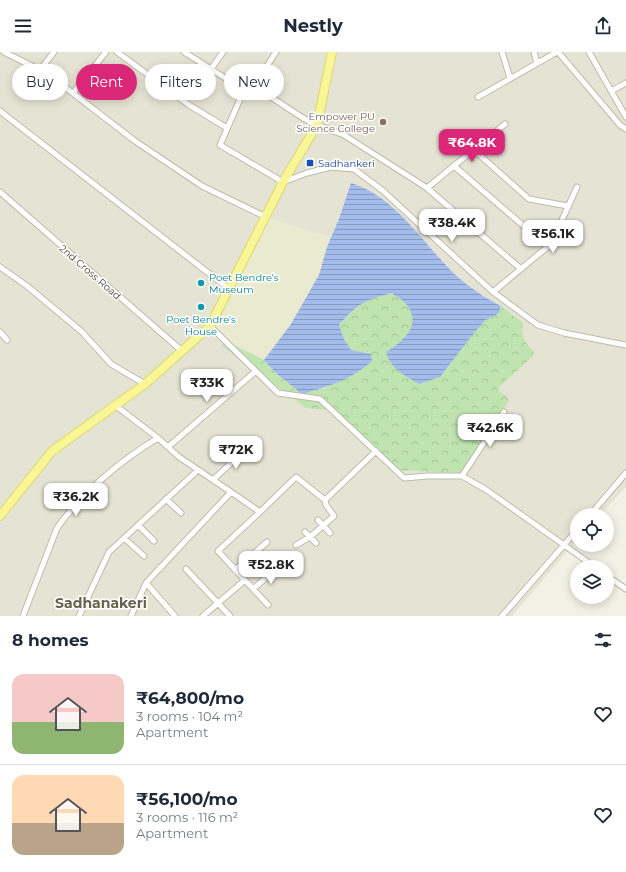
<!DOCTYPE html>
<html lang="en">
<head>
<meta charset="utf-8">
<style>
	:root { --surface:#fff; --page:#f6f6f7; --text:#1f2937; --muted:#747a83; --line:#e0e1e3; --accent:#db2777 }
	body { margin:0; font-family:Montserrat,sans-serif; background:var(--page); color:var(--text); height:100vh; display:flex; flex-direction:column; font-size:15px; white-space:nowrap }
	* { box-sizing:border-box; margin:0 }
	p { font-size:13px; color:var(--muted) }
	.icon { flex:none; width:22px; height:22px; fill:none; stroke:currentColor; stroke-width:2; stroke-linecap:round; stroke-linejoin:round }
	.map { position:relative; height:564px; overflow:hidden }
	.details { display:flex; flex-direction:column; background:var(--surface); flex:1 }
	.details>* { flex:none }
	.top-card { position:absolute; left:12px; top:12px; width:400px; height:36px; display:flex; gap:8px }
	.buttons { position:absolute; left:570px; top:456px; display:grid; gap:8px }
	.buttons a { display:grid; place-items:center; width:44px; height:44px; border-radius:50%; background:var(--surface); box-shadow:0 2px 10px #0003; font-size:20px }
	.price { position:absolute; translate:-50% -34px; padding:0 9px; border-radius:8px; background:#fff; color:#222; font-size:13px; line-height:26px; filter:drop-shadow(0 1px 2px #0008) }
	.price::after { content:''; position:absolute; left:50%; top:24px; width:12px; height:9px; margin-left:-6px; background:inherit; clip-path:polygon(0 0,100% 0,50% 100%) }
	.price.on { background:var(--accent); color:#fff }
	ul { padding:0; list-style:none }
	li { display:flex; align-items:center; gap:12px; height:100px; padding:0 12px }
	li+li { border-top:1px solid var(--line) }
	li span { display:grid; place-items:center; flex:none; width:112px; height:80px; border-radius:12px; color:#555 }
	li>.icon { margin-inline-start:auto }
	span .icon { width:48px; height:48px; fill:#fffc; stroke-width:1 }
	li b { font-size:17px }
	h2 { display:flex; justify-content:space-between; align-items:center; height:48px; padding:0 12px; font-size:17px }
	.pill { padding:0 14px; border-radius:18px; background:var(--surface); box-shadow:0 2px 10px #0003; font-size:14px; line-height:36px }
	.pill.on { background:var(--accent); color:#fff }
	header { display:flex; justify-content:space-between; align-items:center; height:52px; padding:0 12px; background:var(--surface); font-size:18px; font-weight:700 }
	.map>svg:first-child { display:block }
	.residential { fill:#e5e4d4 }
	.education { fill:#eaead0 }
	.park { fill:url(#park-crowns) }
	.water { fill:url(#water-rules) }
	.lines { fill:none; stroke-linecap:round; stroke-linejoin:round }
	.minor-casing { stroke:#bdbba8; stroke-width:7 }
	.primary-casing { stroke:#ddd868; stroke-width:10 }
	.minor { stroke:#fff; stroke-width:5 }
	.primary { stroke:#f9f697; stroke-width:8 }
	.education-dot { fill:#8d6e63; stroke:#fff; stroke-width:1.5 }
	.transit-dot { fill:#1a4fb4; stroke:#fff; stroke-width:1.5 }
	.culture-dot { fill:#0f9aa8; stroke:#fff; stroke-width:1.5 }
	.labels { text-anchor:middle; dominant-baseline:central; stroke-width:3; stroke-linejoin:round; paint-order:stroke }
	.education-label { font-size:10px; fill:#785e54; stroke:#fff; text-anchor:end }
	.transit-label { font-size:10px; fill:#164399; stroke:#fff; text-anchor:start }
	.street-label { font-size:10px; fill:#444235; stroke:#fff }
	.culture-label { font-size:10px; fill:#0d838f; stroke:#fff; text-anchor:start }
	.district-label { font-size:14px; font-weight:bold; fill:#66624d; stroke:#fff }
</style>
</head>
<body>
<header><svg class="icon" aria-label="menu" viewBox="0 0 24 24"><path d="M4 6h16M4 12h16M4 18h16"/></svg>Nestly<svg class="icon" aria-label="share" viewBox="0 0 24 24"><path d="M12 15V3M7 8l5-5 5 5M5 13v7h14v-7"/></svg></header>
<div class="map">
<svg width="626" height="564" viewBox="0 0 626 564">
	<defs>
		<pattern id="park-crowns" width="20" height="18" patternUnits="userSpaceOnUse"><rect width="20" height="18" fill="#bfe4b0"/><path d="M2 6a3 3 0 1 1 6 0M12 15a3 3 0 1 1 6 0" fill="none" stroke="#a5c598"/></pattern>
		<pattern id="water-rules" width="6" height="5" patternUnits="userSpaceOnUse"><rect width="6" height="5" fill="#a4bcec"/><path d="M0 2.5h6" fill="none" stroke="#879ac0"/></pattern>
	</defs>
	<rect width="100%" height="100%" fill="#f2f1e5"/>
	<path class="residential" d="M0,0h626v435l-26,28h-23v25l-65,76h-512z"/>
	<path class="education" d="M266,165l65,20 -12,38 -28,49 -27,36 -39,-19 -15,-15z"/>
	<path class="park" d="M392,241c4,3 11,7 15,12 15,21 -4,36 -21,47l54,25c14,-18 28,-42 46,-57 7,-5 12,-5 15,-14l22,17c-2,13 1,20 11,28l-2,6 -35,32 10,8 2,4 -49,72 -66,-3 -63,-60 -25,-2 -84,-62 3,-5 39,19 12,13 26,21 23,-6 36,-17 10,-17 -20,-4 -7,-11 -5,-14c18,-21 26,-25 53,-32z"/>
	<path class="water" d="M351,131c48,15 73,64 109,96 12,10 27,20 41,27l-2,7 -13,7 -13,14 -33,43 -21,7c-13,-8 -29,-15 -33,-32 17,-11 36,-26 21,-47 -4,-5 -11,-9 -15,-12 -27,7 -35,11 -53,32l5,14 7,11 20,4 1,7c-19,18 -45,26 -70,33l-26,-21 -12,-13 27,-36 28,-49 8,-28 12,-28z"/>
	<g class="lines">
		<defs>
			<path id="minor" d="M4,0l44,22 87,67 67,45 64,31
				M117,0l72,53 38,23
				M184,0l60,38 -24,55 63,37 24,-9 24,-6 23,2 28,21 111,102 45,33 26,8 62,12
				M502,0l8,26
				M534,0l3,11
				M558,0l62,73 6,4
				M589,0l37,65
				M211,17l12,-17
				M40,18l14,-18
				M254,34l22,-34
				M244,38l10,-4 49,32 14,7 27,10 83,53 94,81
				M611,39l15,-8
				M73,41l33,-41
				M478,45l79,-45
				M0,59l229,178
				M474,98l55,49 39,7
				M454,114l94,81
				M427,136l78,-64
				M0,140l182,159
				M0,215l27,19 54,45 30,33 34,20
				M493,240l58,-48 26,-57
				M210,274l68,67 42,6 84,79 24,-2h34l23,13 110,78
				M0,280l7,8
				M116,354l42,32 21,19 52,35 -85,91 -15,33
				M168,395l88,-76
				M462,424l42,-64
				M214,427l32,-30
				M231,440l29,20 -42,39 50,54
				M166,447l15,14
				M325,448l51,-49
				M260,460l36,-35 29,23 1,5 8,11 -24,21 -14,8
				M590,463l36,-42
				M318,468l12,13
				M138,473l16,16
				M305,480l11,11
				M124,486l20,18
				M186,517l44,47
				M235,518l32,-28
				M607,524l19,13
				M146,531l29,33
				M253,537l24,-21
				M23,564l34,-88c26,-36 64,-68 101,-90
				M79,564l30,-64 89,-82
				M203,564l42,-36
				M502,564l75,-86"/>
			<path id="primary" d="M0,464l52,-65 93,-67 65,-58 73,-144 34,-57 15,-73"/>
		</defs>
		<use href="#minor" class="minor-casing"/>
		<use href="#primary" class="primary-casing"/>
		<use href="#minor" class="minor"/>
		<use href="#primary" class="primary"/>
	</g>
	<circle class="education-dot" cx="383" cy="70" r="4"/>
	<rect class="transit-dot" x="306" y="107" width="8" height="8" rx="2"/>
	<g class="culture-dot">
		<circle cx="201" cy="231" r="4"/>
		<circle cx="201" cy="255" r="4"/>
	</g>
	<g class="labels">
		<g class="education-label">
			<text x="375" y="64">Empower PU<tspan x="375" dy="12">Science College</tspan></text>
		</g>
		<g class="transit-label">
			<text x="318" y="111">Sadhankeri</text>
		</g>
		<g class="street-label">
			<text transform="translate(90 220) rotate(41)">2nd Cross Road</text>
		</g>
		<g class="culture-label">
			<text x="209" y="225">Poet Bendre's<tspan x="209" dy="12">Museum</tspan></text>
			<text x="201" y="267" text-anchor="middle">Poet Bendre's<tspan x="201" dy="12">House</tspan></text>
		</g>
		<g class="district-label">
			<text x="101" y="551">Sadhanakeri</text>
		</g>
	</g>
</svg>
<div class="buttons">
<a><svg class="icon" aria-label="locate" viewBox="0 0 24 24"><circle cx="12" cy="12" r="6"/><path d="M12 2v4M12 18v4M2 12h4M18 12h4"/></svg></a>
<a><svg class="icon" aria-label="layers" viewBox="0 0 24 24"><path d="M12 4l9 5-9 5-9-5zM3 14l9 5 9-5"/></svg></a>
</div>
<b class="price on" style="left:472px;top:111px">₹64.8K</b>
<b class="price" style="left:452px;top:191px">₹38.4K</b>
<b class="price" style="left:553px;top:202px">₹56.1K</b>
<b class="price" style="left:207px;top:351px">₹33K</b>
<b class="price" style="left:490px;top:396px">₹42.6K</b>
<b class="price" style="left:236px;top:418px">₹72K</b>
<b class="price" style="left:76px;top:465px">₹36.2K</b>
<b class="price" style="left:271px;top:533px">₹52.8K</b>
<div class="top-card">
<a class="pill">Buy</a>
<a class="pill on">Rent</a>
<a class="pill">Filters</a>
<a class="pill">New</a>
</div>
</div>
<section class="details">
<h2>8 homes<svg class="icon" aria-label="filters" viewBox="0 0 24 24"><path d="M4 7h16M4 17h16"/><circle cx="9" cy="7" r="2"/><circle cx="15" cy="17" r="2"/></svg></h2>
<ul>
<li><span style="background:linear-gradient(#f6c9c9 60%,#8fb573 0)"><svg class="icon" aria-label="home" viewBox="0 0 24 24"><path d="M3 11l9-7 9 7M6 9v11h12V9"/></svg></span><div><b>₹64,800/mo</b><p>3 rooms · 104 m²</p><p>Apartment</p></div><svg class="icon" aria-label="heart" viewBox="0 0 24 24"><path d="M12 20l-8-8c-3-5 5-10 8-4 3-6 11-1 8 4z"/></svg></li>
<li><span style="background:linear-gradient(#ffd9b3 60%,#b9a48a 0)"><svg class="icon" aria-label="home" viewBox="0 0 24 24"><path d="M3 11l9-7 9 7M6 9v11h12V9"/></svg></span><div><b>₹56,100/mo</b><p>3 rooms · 116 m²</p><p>Apartment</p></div><svg class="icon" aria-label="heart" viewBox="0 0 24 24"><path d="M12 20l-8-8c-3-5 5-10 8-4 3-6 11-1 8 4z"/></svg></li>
</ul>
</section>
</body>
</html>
